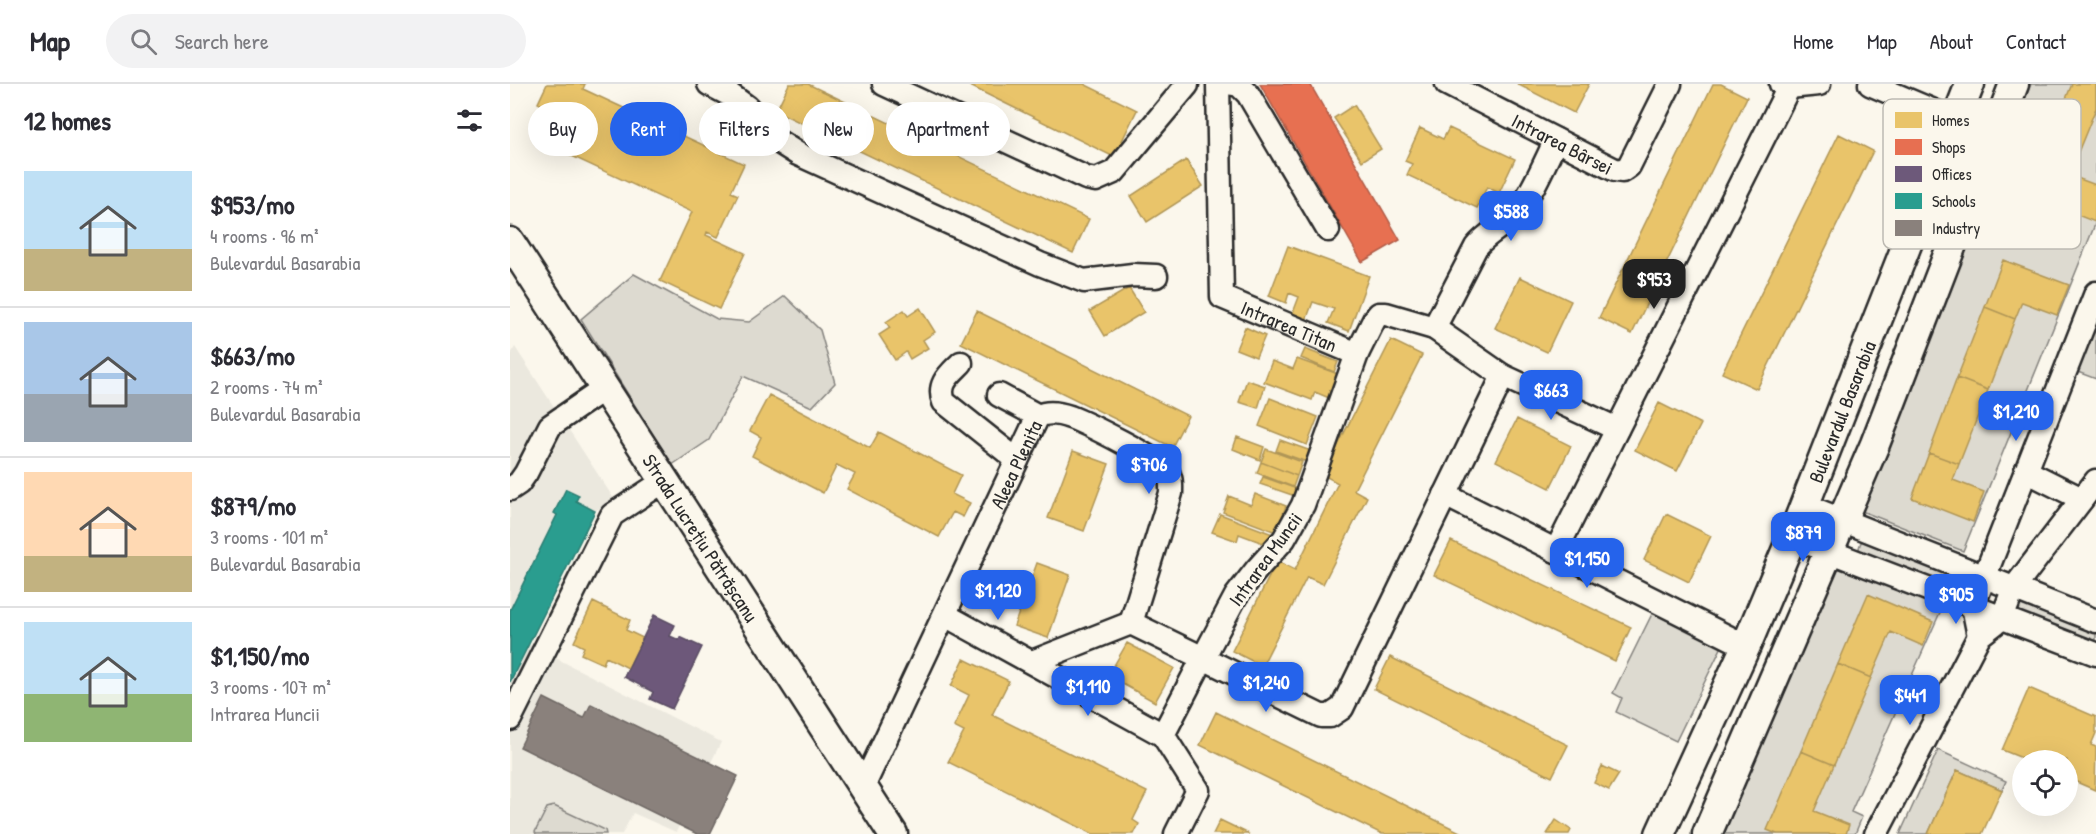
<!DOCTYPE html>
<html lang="en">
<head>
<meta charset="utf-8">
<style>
	:root { --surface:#fff; --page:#f2f2f3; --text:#2b2b33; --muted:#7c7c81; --line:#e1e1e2; --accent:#2563eb }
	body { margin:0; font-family:"Patrick Hand",sans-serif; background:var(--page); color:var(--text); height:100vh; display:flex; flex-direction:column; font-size:22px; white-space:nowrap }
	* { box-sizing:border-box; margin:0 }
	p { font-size:20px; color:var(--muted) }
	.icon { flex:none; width:33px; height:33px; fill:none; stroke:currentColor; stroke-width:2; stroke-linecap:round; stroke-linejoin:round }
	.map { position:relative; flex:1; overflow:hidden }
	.panel { display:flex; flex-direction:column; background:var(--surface); width:510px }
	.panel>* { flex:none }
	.hud { position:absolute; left:18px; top:18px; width:570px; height:54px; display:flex; gap:12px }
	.controls { position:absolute; left:1502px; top:666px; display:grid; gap:12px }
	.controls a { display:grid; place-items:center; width:66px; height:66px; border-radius:50%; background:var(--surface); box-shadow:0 6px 24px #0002; font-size:30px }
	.price { position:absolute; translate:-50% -51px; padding:0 14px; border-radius:12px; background:var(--accent); color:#fff; font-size:20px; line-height:39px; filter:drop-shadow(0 2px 3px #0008) }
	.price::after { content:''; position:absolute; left:50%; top:36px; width:18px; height:14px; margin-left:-9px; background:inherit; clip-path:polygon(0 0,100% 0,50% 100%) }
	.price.on { background:#222; color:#fff }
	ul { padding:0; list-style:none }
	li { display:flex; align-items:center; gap:18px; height:150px; padding:0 24px }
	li+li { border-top:2px solid var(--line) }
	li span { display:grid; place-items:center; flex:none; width:168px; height:120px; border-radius:0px; color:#555 }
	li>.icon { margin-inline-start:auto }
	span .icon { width:72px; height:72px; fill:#fffc; stroke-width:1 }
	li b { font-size:26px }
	h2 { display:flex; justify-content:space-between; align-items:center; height:72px; padding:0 24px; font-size:26px }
	.pill { padding:0 21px; border-radius:27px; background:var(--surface); box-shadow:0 6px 24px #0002; font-size:21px; line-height:54px }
	.pill.on { background:var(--accent); color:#fff }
	header { display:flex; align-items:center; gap:36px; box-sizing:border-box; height:84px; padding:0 30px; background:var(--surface); border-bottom:2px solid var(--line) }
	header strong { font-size:28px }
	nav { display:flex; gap:33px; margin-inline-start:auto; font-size:21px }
	.search { width:420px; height:54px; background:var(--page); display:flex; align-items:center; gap:15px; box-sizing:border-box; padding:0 21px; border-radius:33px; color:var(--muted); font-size:22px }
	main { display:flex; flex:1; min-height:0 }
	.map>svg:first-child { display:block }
	.built { fill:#ebe8de }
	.green { fill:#dddad0; stroke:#84827e; stroke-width:1.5 }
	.homes { fill:#e9c46a; stroke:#b09657; stroke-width:1.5 }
	.shops { fill:#e76f51; stroke:#af5b46; stroke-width:1.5 }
	.offices { fill:#6d597a; stroke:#594b62; stroke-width:1.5 }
	.schools { fill:#2a9d8f; stroke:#2a7b71; stroke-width:1.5 }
	.industry { fill:#8a817c; stroke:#6e6764; stroke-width:1.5 }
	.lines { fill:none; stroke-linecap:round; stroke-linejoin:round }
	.minor-casing { stroke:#2b2b2b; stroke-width:27 }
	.major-casing { stroke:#2b2b2b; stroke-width:33 }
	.minor { stroke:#fbf7ec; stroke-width:22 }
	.major { stroke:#fbf7ec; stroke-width:28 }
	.labels { text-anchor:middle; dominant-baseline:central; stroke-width:6; stroke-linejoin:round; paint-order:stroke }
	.street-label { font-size:20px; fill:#2b2b2b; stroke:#fbf7ec }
	.key { fill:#fbf7ec; stroke:#bdbab2; stroke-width:1.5 }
	.key-label { font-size:16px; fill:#2b2b2b }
</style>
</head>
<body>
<header>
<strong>Map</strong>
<div class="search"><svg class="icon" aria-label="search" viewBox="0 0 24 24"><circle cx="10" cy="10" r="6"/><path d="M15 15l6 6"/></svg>Search here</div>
<nav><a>Home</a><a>Map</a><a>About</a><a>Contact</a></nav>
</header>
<main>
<section class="panel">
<h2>12 homes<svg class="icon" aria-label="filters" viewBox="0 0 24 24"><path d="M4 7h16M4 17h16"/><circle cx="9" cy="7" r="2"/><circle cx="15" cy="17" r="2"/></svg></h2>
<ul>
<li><span style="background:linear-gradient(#bfe0f5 65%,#c2b280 0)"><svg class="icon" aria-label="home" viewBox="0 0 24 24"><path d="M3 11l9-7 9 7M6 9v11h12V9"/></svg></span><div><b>$953/mo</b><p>4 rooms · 96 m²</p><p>Bulevardul Basarabia</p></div></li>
<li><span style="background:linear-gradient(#a9c7e8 60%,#9aa5b1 0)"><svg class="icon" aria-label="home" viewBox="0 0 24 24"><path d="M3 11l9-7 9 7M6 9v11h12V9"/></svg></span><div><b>$663/mo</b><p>2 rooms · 74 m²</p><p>Bulevardul Basarabia</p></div></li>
<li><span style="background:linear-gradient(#ffd9b3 70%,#c2b280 0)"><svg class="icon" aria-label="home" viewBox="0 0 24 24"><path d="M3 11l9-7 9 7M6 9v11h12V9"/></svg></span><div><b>$879/mo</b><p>3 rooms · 101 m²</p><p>Bulevardul Basarabia</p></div></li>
<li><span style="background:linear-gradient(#bfe0f5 60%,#8fb573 0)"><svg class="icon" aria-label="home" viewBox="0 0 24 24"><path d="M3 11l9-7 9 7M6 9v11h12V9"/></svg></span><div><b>$1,150/mo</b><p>3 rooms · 107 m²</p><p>Intrarea Muncii</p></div></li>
</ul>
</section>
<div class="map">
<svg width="1586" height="750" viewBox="0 0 1586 750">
	<rect width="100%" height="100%" fill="#fbf7ec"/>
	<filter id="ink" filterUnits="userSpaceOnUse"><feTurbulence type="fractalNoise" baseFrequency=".0167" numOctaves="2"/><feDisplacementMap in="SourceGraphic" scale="12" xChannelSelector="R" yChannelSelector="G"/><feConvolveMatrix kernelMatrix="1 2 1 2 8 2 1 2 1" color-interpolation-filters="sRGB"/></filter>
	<g filter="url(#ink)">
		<path class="built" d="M5,263l99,152 -19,12 -67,133 193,98 -45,90 -43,-19 -11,21h-112v-478z"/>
		<path class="green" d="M1521,0h65v138l-133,329 -104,-41z
			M124,190l83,45 32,3 36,-26 35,34 15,53 -23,24 -69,-31 -34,64 -37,25 -91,-146z
			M1586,235v60l-21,-8z
			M1355,453l101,37 5,11 -3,6 -6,4 -103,-41c-1,-7 1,-12 6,-17z
			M1328,482l104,42 -91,204 11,5 -7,17h-134z
			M1514,515l72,25v25l-79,-33c-1,-7 1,-12 7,-17z
			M1143,528l69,34 -46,95 -60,-29 6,-14 -9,-5z
			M1428,666l68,31 -4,9 -45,-20 -29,64h-28z
			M44,722l51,24 1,4h-70l-1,-2 12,-24z"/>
		<path class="homes" d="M37,0h38l-2,5 161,75 -13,28 7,3 -20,42 -11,-5 -1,3 39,18 -26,56 -59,-28 32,-69 -157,-73 14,-31 -11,-5z
			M279,0h19l281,135 -16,34 -297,-142z
			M456,0h118l53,26 -23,47z
			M1007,0h72l-15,29z
			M1203,0h8l26,13 -115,237 -33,-16z
			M1562,0h24v24l-20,49 -29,-12z
			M844,21l27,44 -19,12 -28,-43z
			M910,44l23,11 6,-11 66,31 -16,34 -12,-6 -10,21 -70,-33 5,-11 -7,-3z
			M1329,50l34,17 -116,238 -35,-16z
			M1537,61l29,12 -7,18 27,10 -1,37 -68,-27z
			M676,76l17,26 -56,36 -16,-26z
			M778,162l81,30 -20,55 -21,-8 6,-14 -21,-7 -8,21 -14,-5 8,-21 -10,-4 -3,10 -17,-7z
			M1493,176l66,25 -12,30 -35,-13 -7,17 -30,-12z
			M1010,193l51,24 -24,51 -52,-24z
			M619,204l15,24 -39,24 -15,-25z
			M1475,223l30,12 -27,71 -31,-12z
			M410,224l15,24 -12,8 5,8 -18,11 -4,-7 -11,8 -16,-25 11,-7 -4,-6 18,-12 4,6z
			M467,227l211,105 -16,31 -211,-104z
			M735,243l20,9 -9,21 -20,-8z
			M881,256l31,15 -68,135 13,7 -44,87 -16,-7 -45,89 -30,-15 45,-90 18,9 43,-87 -15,-8z
			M795,265l33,13 -4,10 -33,-14z
			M787,275l41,15 -9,24 -14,-6 -3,8 -48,-18 8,-21 21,8z
			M1447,294l31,12 -29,74 -30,-11z
			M737,296l18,6 -7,22 -19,-6z
			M259,311l101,53 9,-16 82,43 -9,19 18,9 -7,14 -10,-5 -14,25 -92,-48 8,-15 -18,-9 -14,28 -71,-37 9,-19 -11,-6z
			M760,314l48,19 -11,28 -48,-19z
			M1149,319l42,21 -24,47 -42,-21z
			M1007,335l54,27 -21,42 -54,-27z
			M727,353l27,10 -4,13 -27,-11z
			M770,356l31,11 -4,11 -31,-11z
			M756,365l36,13 -5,14 -36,-14z
			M563,367l36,13 -25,67 -36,-13z
			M1419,369l30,11 -6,16 31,12 -11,30 -61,-24z
			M751,378l36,14 -4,11 -36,-14z
			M753,393l34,12 -2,7 -35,-12z
			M745,410l31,12 -10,26 -53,-20 6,-16 22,9z
			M710,430l55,21 -4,11 -32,-12 -2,7 -25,-9z
			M1156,430l45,22 -22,46 -45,-22z
			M941,457l180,86 -16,34 -181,-86z
			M527,479l33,12 -22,63 -34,-12z
			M1358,510l65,28 -10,24 -32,-14 -20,46 -33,-14z
			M83,518l37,18 -4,10 17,8 -15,30 -22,-11 -3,7 -22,-10 3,-7 -10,-5z
			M617,559l47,25 -19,34 -47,-26z
			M880,573l178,88 -16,32 -178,-88z
			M454,575l45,22 -17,34 155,77 -14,28 6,4 -5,10h-41l-145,-72 16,-30 -10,-5 15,-32 -18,-9z
			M1328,580l33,14 -37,87 -33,-14z
			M1519,604l67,29v16l-5,12 5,2 -1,43 -28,-12v-18h-40l-25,-10z
			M706,628l248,122h-82l-182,-89z
			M1291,667l33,14 -20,46 35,14 -3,9h-69l-10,-4z
			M1092,682l17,8 -10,16 -15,-7z
			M1447,686l45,20 -20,44h-54z
			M710,736l29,14h-36z
			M1046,736l15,10 -2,4h-22z"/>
		<path class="shops" d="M750,0h50l90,156 -38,22z"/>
		<path class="offices" d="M144,531l21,10 -5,11 9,4 1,-3 22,10 -30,62 -22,-10 3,-7 -29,-15z"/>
		<path class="schools" d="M56,405l13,6 -3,6 19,10 -85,171v-72l47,-95 -3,-2z"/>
		<path class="industry" d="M34,614l40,20 7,-14 147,72 -28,58h-13l-177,-87z"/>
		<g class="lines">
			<defs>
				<g id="minor">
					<path d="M199,0l23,12 15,11 29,33 22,14 242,110 44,17 49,-6 23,1"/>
					<path d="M374,0l202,94 10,2 18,-8 73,-87"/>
					<path id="s1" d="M708,0l4,213 135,57"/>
					<path d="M723,0l6,1 9,9 80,136"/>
					<path id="s2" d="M937,0l168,86 7,1 7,-5 41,-82"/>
					<path d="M1271,0l8,3 30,-3"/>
					<path d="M1360,0l85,36"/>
					<path d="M869,230h7l48,14 69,48 -161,332 -12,8h-9l-118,-58 33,-62 21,-27 27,-30 19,-34 54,-151 17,-34z"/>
					<path d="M924,244l42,-81c10,-13 24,-19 36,-30 17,-16 33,-55 44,-77"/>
					<path d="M451,279c-12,12 -24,21 -17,39l73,58"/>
					<path d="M993,292l114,53"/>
					<path d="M489,311l39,21"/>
					<path d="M1516,387l56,28"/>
					<path d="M0,405l9,-6 7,-10 24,-47 54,-37"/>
					<path d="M935,411l301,151"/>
					<path d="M1294,421l292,116"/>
					<path d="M1282,453l304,117"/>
					<path d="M1046,467l233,-464"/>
					<path d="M435,531l218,120"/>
					<path d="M1469,552l-6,-30 123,-313"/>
					<path d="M522,578l99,-39 72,35 -40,77 35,55 -22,44"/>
					<path d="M0,635l102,-204 52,-34"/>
					<path id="s3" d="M353,703l175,-371c10,-5 21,-3 32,1 18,7 87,41 97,54 5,7 4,15 4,22l-40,130"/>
					<path d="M1366,750l103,-198 23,-18 12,-30 82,-107"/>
				</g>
				<g id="major">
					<path id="s4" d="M0,158l383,592"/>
					<path id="s5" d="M1150,750l86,-188 46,-109 178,-453"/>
					<path d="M1197,750l168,-390 139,-360"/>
				</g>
			</defs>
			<use href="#minor" class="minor-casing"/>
			<use href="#major" class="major-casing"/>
			<use href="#minor" class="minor"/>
			<use href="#major" class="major"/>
		</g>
	</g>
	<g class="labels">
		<g class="street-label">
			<text stroke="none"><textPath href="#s2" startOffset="130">Intrarea Bârsei</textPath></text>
			<text stroke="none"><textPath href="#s1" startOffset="286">Intrarea Titan</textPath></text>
			<text stroke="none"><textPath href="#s5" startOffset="460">Bulevardul Basarabia</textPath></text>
			<text stroke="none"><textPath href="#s3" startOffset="357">Aleea Plenița</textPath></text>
			<text stroke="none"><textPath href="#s4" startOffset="352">Strada Lucrețiu Pătrășcanu</textPath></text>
			<text transform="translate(755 475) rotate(-54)">Intrarea Muncii</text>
		</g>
	</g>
	<rect x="1373" y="15" width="198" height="150" rx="9" class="key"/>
	<rect x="1385" y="28" width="27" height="16" fill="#e9c46a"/>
	<rect x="1385" y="55" width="27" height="16" fill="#e76f51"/>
	<rect x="1385" y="82" width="27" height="16" fill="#6d597a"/>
	<rect x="1385" y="109" width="27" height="16" fill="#2a9d8f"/>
	<rect x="1385" y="136" width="27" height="16" fill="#8a817c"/>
	<g class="key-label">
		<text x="1422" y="42">Homes</text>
		<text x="1422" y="69">Shops</text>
		<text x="1422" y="96">Offices</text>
		<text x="1422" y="123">Schools</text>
		<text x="1422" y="150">Industry</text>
	</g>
</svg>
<div class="controls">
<a><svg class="icon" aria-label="locate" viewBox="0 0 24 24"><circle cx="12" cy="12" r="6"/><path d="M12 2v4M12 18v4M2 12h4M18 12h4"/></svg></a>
</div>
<b class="price" style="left:1001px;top:158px">$588</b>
<b class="price on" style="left:1144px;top:226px">$953</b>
<b class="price" style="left:1041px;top:337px">$663</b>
<b class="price" style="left:1506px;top:358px">$1,210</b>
<b class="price" style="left:639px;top:411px">$706</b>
<b class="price" style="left:1293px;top:479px">$879</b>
<b class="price" style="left:1077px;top:505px">$1,150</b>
<b class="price" style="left:488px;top:537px">$1,120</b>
<b class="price" style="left:1446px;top:541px">$905</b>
<b class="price" style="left:756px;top:629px">$1,240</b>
<b class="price" style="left:578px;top:633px">$1,110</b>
<b class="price" style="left:1400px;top:642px">$441</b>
<div class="hud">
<a class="pill">Buy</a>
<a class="pill on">Rent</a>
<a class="pill">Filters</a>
<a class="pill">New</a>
<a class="pill">Apartment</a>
</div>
</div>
</main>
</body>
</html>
